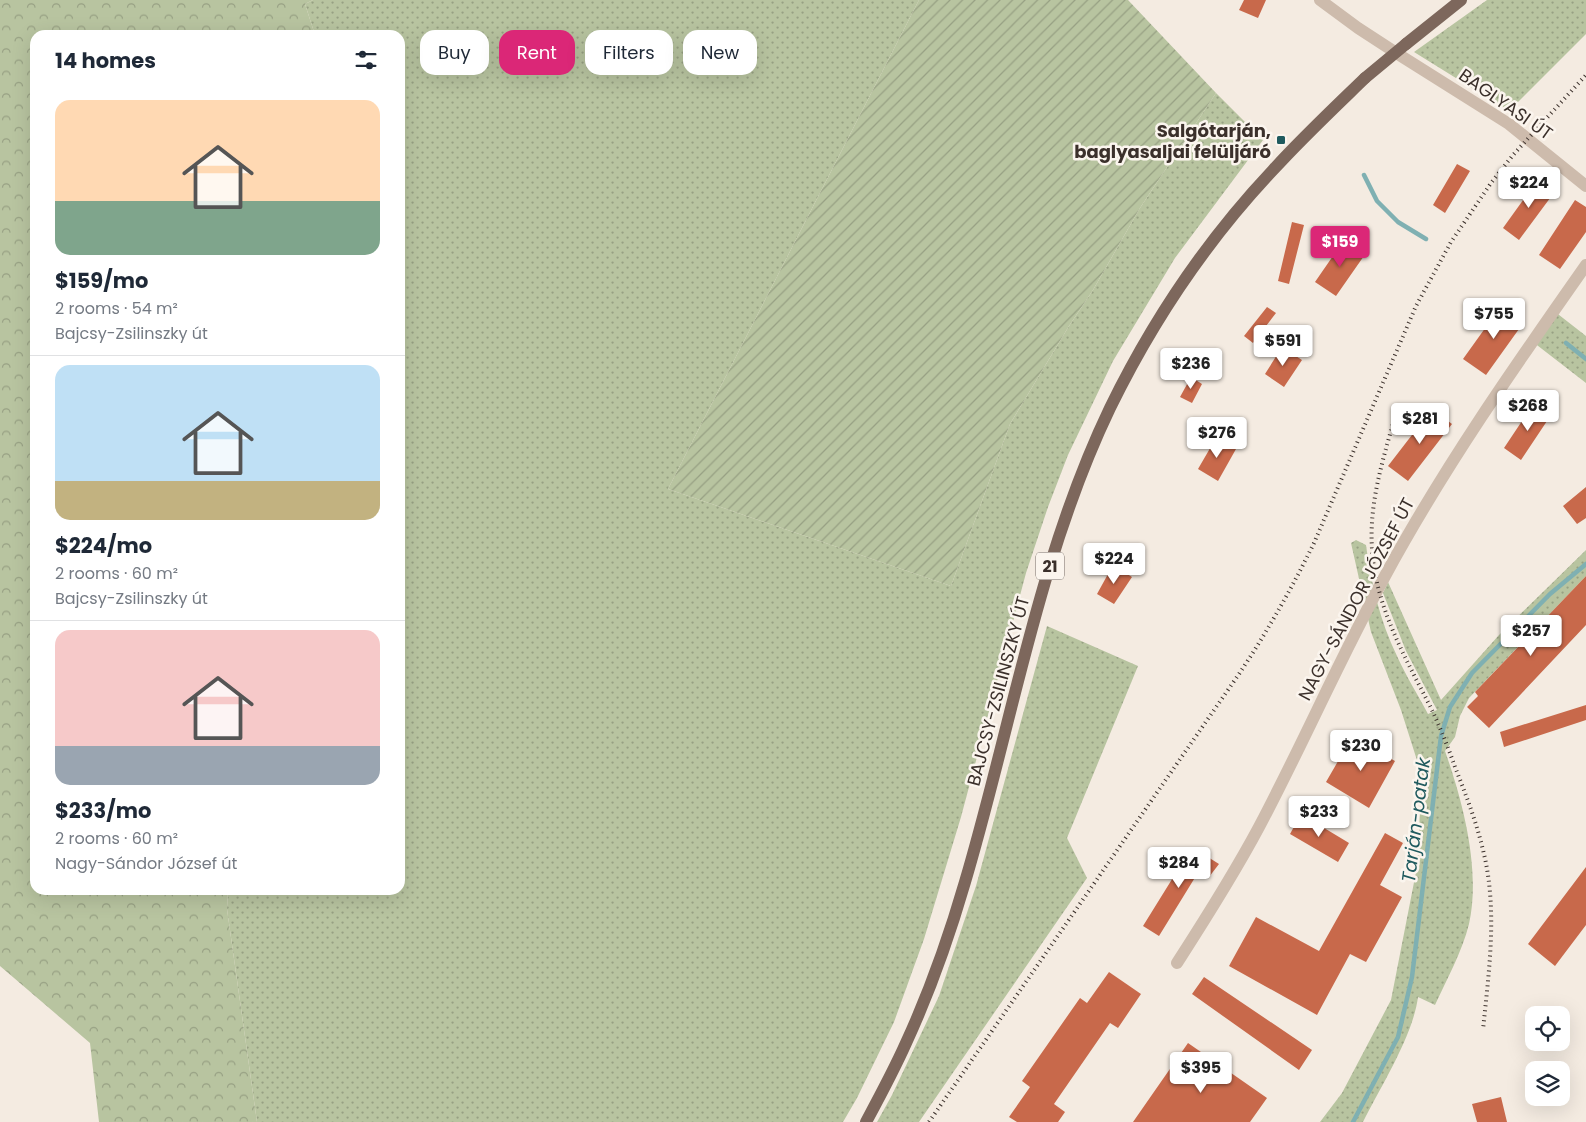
<!DOCTYPE html>
<html lang="en">
<head>
<meta charset="utf-8">
<style>
	:root { --surface:#fff; --page:#f6f6f7; --text:#1f2937; --muted:#747a83; --line:#e0e1e3; --accent:#db2777 }
	body { margin:0; font-family:Poppins,sans-serif; background:var(--page); color:var(--text); height:100vh; display:flex; flex-direction:column; font-size:19px; white-space:nowrap }
	* { box-sizing:border-box; margin:0 }
	p { font-size:16px; color:var(--muted) }
	.icon { flex:none; width:28px; height:28px; fill:none; stroke:currentColor; stroke-width:2; stroke-linecap:round; stroke-linejoin:round }
	.map { position:relative; flex:1; overflow:hidden }
	.side { position:absolute; left:30px; top:30px; width:375px; height:865px; display:flex; flex-direction:column; background:var(--surface); border-radius:15px; box-shadow:0 5px 20px #0002 }
	.side>* { flex:none }
	.top-card { position:absolute; left:420px; top:30px; width:475px; height:45px; display:flex; gap:10px }
	.controls { position:absolute; left:1525px; top:1006px; display:grid; gap:10px }
	.controls a { display:grid; place-items:center; width:45px; height:45px; border-radius:10px; background:var(--surface); box-shadow:0 5px 20px #0002; font-size:25px }
	.price { position:absolute; translate:-50% -42px; padding:0 11px; border-radius:5px; background:#fff; color:#222; font-size:16px; line-height:32px; filter:drop-shadow(0 1px 2px #0008) }
	.price::after { content:''; position:absolute; left:50%; top:30px; width:15px; height:11px; margin-left:-8px; background:inherit; clip-path:polygon(0 0,100% 0,50% 100%) }
	.price.active { background:var(--accent); color:#fff }
	ul { padding:0; list-style:none }
	li { display:grid; align-content:center; gap:10px; height:265px; padding:0 25px }
	li+li { border-top:1px solid var(--line) }
	li span { display:grid; place-items:center; height:155px; border-radius:15px; color:#555 }
	li>.icon { margin-inline-start:auto }
	span .icon { width:90px; height:90px; fill:#fffc; stroke-width:1 }
	li b { font-size:21px }
	h2 { display:flex; justify-content:space-between; align-items:center; height:60px; padding:0 25px; font-size:21px }
	.pill { padding:0 18px; border-radius:15px; background:var(--surface); box-shadow:0 5px 20px #0002; font-size:18px; line-height:45px }
	.pill.active { background:var(--accent); color:#fff }
	.map>svg:first-child { display:block }
	.grass { fill:url(#grass-dots) }
	.forest { fill:url(#forest-crowns) }
	.garden { fill:url(#garden-furrows) }
	.lines { fill:none; stroke-linecap:round; stroke-linejoin:round }
	.stream { stroke:#7fb0b2; stroke-width:4.5 }
	.building { fill:#c8694b }
	.minor { stroke:#cdbbac; stroke-width:12 }
	.major { stroke:#7d675c; stroke-width:12 }
	.rail { stroke:#3b302b; stroke-width:4; stroke-dasharray:1 4; stroke-linecap:butt }
	.major-bridge { stroke:#7d675c; stroke-width:12 }
	.poi-dot { fill:#1f5a5e; stroke:#fbf5ee; stroke-width:2 }
	.labels { text-anchor:middle; dominant-baseline:central; stroke-width:5; stroke-linejoin:round; paint-order:stroke }
	.shield { fill:#fbf5ee; stroke:#756b66; stroke-width:1 }
	.shield-label { font-size:16px; font-weight:bold; fill:#3b302b }
	.street-label { font-size:18px; fill:#3b302b; stroke:#fbf5ee }
	.poi-label { font-size:18px; font-weight:bold; fill:#3b302b; stroke:#fbf5ee; text-anchor:end }
	.water-label { font-size:19px; font-style:italic; fill:#1f5a5e; stroke:#fbf5ee }
</style>
</head>
<body>
<div class="map">
<svg width="1586" height="1122" viewBox="0 0 1586 1122">
	<defs>
		<pattern id="grass-dots" width="8" height="8" patternUnits="userSpaceOnUse" patternTransform="scale(1.25)"><rect width="8" height="8" fill="#b8c4a0"/><path d="M2 2h.1M6 6h.1" fill="none" stroke="#97a083" stroke-width="1.8" stroke-linecap="round"/></pattern>
		<pattern id="forest-crowns" width="20" height="18" patternUnits="userSpaceOnUse" patternTransform="scale(1.25)"><rect width="20" height="18" fill="#b8c4a0"/><path d="M2 6a3 3 0 1 1 6 0M12 15a3 3 0 1 1 6 0" fill="none" stroke="#97a083"/></pattern>
		<pattern id="garden-furrows" width="10" height="10" patternUnits="userSpaceOnUse" patternTransform="scale(1.25)"><rect width="10" height="10" fill="#b8c4a0"/><path d="M-1 1l2-2M0 10L10 0M9 11l2-2" fill="none" stroke="#97a083"/></pattern>
	</defs>
	<rect width="100%" height="100%" fill="#f4ebe1"/>
	<path class="grass" d="M313,0h606l-251,489 283,97 59,-162 59,-98 24,-36 47,-82 76,-115 47,47 -88,118 -62,103 -45,94 -20,52 -22,66 -65,244 -37,122 -30,83 -37,76 -14,24h-586l-30,-213 1,-19h172v-855h-85l-10,-31z
		M1487,0h99v34l-77,77 -95,-59z
		M1554,311l32,25v47l-53,-41z
		M1356,540l10,5c5,38 14,76 31,111 9,20 21,39 31,58l9,-4 -31,-59 -23,-58 5,-11 53,118 58,-65 87,-85v26l-117,122 -9,18 -5,21 -10,14c18,51 36,119 24,173 -7,28 -22,55 -34,81l-17,-8c-5,39 -37,89 -55,125h-43l22,-29 49,-93 26,-133 5,-91 -21,-66 -30,-78 -20,-89z
		M1047,626l91,40 -71,172 20,40 -168,244h-42l15,-27 47,-99 37,-110z"/>
	<path class="forest" d="M0,0h313l-8,4 10,31h-280v855h193l-1,19 30,213h-158l-9,-79 -90,-77z"/>
	<path class="garden" d="M919,0h209l88,93 -76,115 -47,82 -24,36 -59,98 -59,162 -283,-97z"/>
	<g class="lines">
		<path class="stream" d="M1364,175l13,26 21,21 28,17
			M1566,343l20,16
			M1353,1122l45,-85 14,-60 29,-241 9,-29 22,-34 78,-79 36,-30"/>
	</g>
	<path class="building" d="M1244,0h22l-8,18 -19,-8z
		M1457,164l13,7 -25,42 -12,-8z
		M1539,178l17,12 -37,50 -16,-12z
		M1575,200l11,7v25l-26,37 -21,-14z
		M1292,222l12,3 -15,59 -11,-3z
		M1344,240l22,13 -30,43 -21,-14z
		M1501,306l23,16 -38,53 -23,-16z
		M1267,307l9,6 -23,30 -9,-7z
		M1282,347l20,13 -18,27 -19,-13z
		M1191,377l11,7 -10,19 -12,-6z
		M1534,403l17,12 -30,45 -17,-12z
		M1432,409l20,15 -44,57 -20,-15z
		M1216,438l20,11 -18,32 -20,-12z
		M1586,487v31l-9,6 -14,-18z
		M1113,565l19,12 -18,27 -17,-10z
		M1586,576v49l-97,103 -22,-21 11,-11 -3,-4z
		M1586,705v15l-82,27 -4,-15z
		M1352,737l43,24 -26,47 -43,-26z
		M1301,814l48,29 -11,19 -48,-28z
		M1385,833l18,10 -23,42 22,12 -36,65 -16,-8 -33,61 -88,-49 27,-49 63,34z
		M1192,847l27,17 -10,13 -10,-6 -40,65 -16,-10z
		M1586,867v58l-31,41 -27,-22z
		M1109,972l32,22 -23,34 -8,-5 -56,81 11,8 -7,10h-41l-8,-5 21,-30 -8,-6 58,-83 7,5z
		M1204,977l108,73 -13,20 -107,-76z
		M1188,1043l79,55 -17,24h-117z
		M1501,1097l6,25h-30l-5,-18z"/>
	<g class="lines">
		<path class="minor" d="M1320,0l38,28 43,28 108,68 77,62
			M1177,963c29,-45 57,-89 82,-136 44,-83 81,-169 126,-251 59,-109 130,-210 201,-311"/>
		<path class="major" d="M1406,44l55,-44
			M866,1122c14,-26 28,-52 40,-79 24,-52 43,-106 59,-161 47,-158 73,-324 145,-474 42,-86 97,-168 163,-238 29,-32 61,-62 92,-92"/>
		<path class="rail" d="M1394,420c-12,43 -25,84 -22,129 4,59 33,108 59,159 9,19 17,39 24,59 11,28 21,54 28,83 15,59 6,120 0,180
			M929,1122l310,-448c28,-42 53,-86 75,-131l102,-237 35,-64 40,-59 22,-28 73,-80"/>
		<path class="major-bridge" d="M1365,78l41,-34"/>
	</g>
	<rect class="poi-dot" x="1276" y="135" width="10" height="10" rx="2.5"/>
	<g class="labels">
		<rect class="shield" x="1036" y="552.5" width="28" height="27" rx="4"/>
		<g class="shield-label">
			<text x="1050" y="566">21</text>
		</g>
		<g class="street-label">
			<text transform="translate(1506 104) rotate(35)">BAGLYASI ÚT</text>
			<text transform="translate(1356 599) rotate(-62)">NAGY-SÁNDOR JÓZSEF ÚT</text>
			<text transform="translate(998 691) rotate(-75)">BAJCSY-ZSILINSZKY ÚT</text>
		</g>
		<g class="poi-label">
			<text x="1271" y="130">Salgótarján,<tspan x="1271" dy="21">baglyasaljai felüljáró</tspan></text>
		</g>
		<g class="water-label">
			<text transform="translate(1416 820) rotate(-83)">Tarján-patak</text>
		</g>
	</g>
</svg>
<div class="controls">
<a><svg class="icon" aria-label="locate" viewBox="0 0 24 24"><circle cx="12" cy="12" r="6"/><path d="M12 2v4M12 18v4M2 12h4M18 12h4"/></svg></a>
<a><svg class="icon" aria-label="layers" viewBox="0 0 24 24"><path d="M12 4l9 5-9 5-9-5zM3 14l9 5 9-5"/></svg></a>
</div>
<b class="price" style="left:1529px;top:209px">$224</b>
<b class="price active" style="left:1340px;top:268px">$159</b>
<b class="price" style="left:1494px;top:340px">$755</b>
<b class="price" style="left:1283px;top:367px">$591</b>
<b class="price" style="left:1191px;top:390px">$236</b>
<b class="price" style="left:1528px;top:432px">$268</b>
<b class="price" style="left:1420px;top:445px">$281</b>
<b class="price" style="left:1217px;top:459px">$276</b>
<b class="price" style="left:1114px;top:585px">$224</b>
<b class="price" style="left:1531px;top:657px">$257</b>
<b class="price" style="left:1361px;top:772px">$230</b>
<b class="price" style="left:1319px;top:838px">$233</b>
<b class="price" style="left:1179px;top:889px">$284</b>
<b class="price" style="left:1201px;top:1094px">$395</b>
<div class="top-card">
<a class="pill">Buy</a>
<a class="pill active">Rent</a>
<a class="pill">Filters</a>
<a class="pill">New</a>
</div>
<section class="side">
<h2>14 homes<svg class="icon" aria-label="filters" viewBox="0 0 24 24"><path d="M4 7h16M4 17h16"/><circle cx="9" cy="7" r="2"/><circle cx="15" cy="17" r="2"/></svg></h2>
<ul>
<li><span style="background:linear-gradient(#ffd9b3 65%,#7fa58c 0)"><svg class="icon" aria-label="home" viewBox="0 0 24 24"><path d="M3 11l9-7 9 7M6 9v11h12V9"/></svg></span><div><b>$159/mo</b><p>2 rooms · 54 m²</p><p>Bajcsy-Zsilinszky út</p></div></li>
<li><span style="background:linear-gradient(#bfe0f5 75%,#c2b280 0)"><svg class="icon" aria-label="home" viewBox="0 0 24 24"><path d="M3 11l9-7 9 7M6 9v11h12V9"/></svg></span><div><b>$224/mo</b><p>2 rooms · 60 m²</p><p>Bajcsy-Zsilinszky út</p></div></li>
<li><span style="background:linear-gradient(#f6c9c9 75%,#9aa5b1 0)"><svg class="icon" aria-label="home" viewBox="0 0 24 24"><path d="M3 11l9-7 9 7M6 9v11h12V9"/></svg></span><div><b>$233/mo</b><p>2 rooms · 60 m²</p><p>Nagy-Sándor József út</p></div></li>
</ul>
</section>
</div>
</body>
</html>
